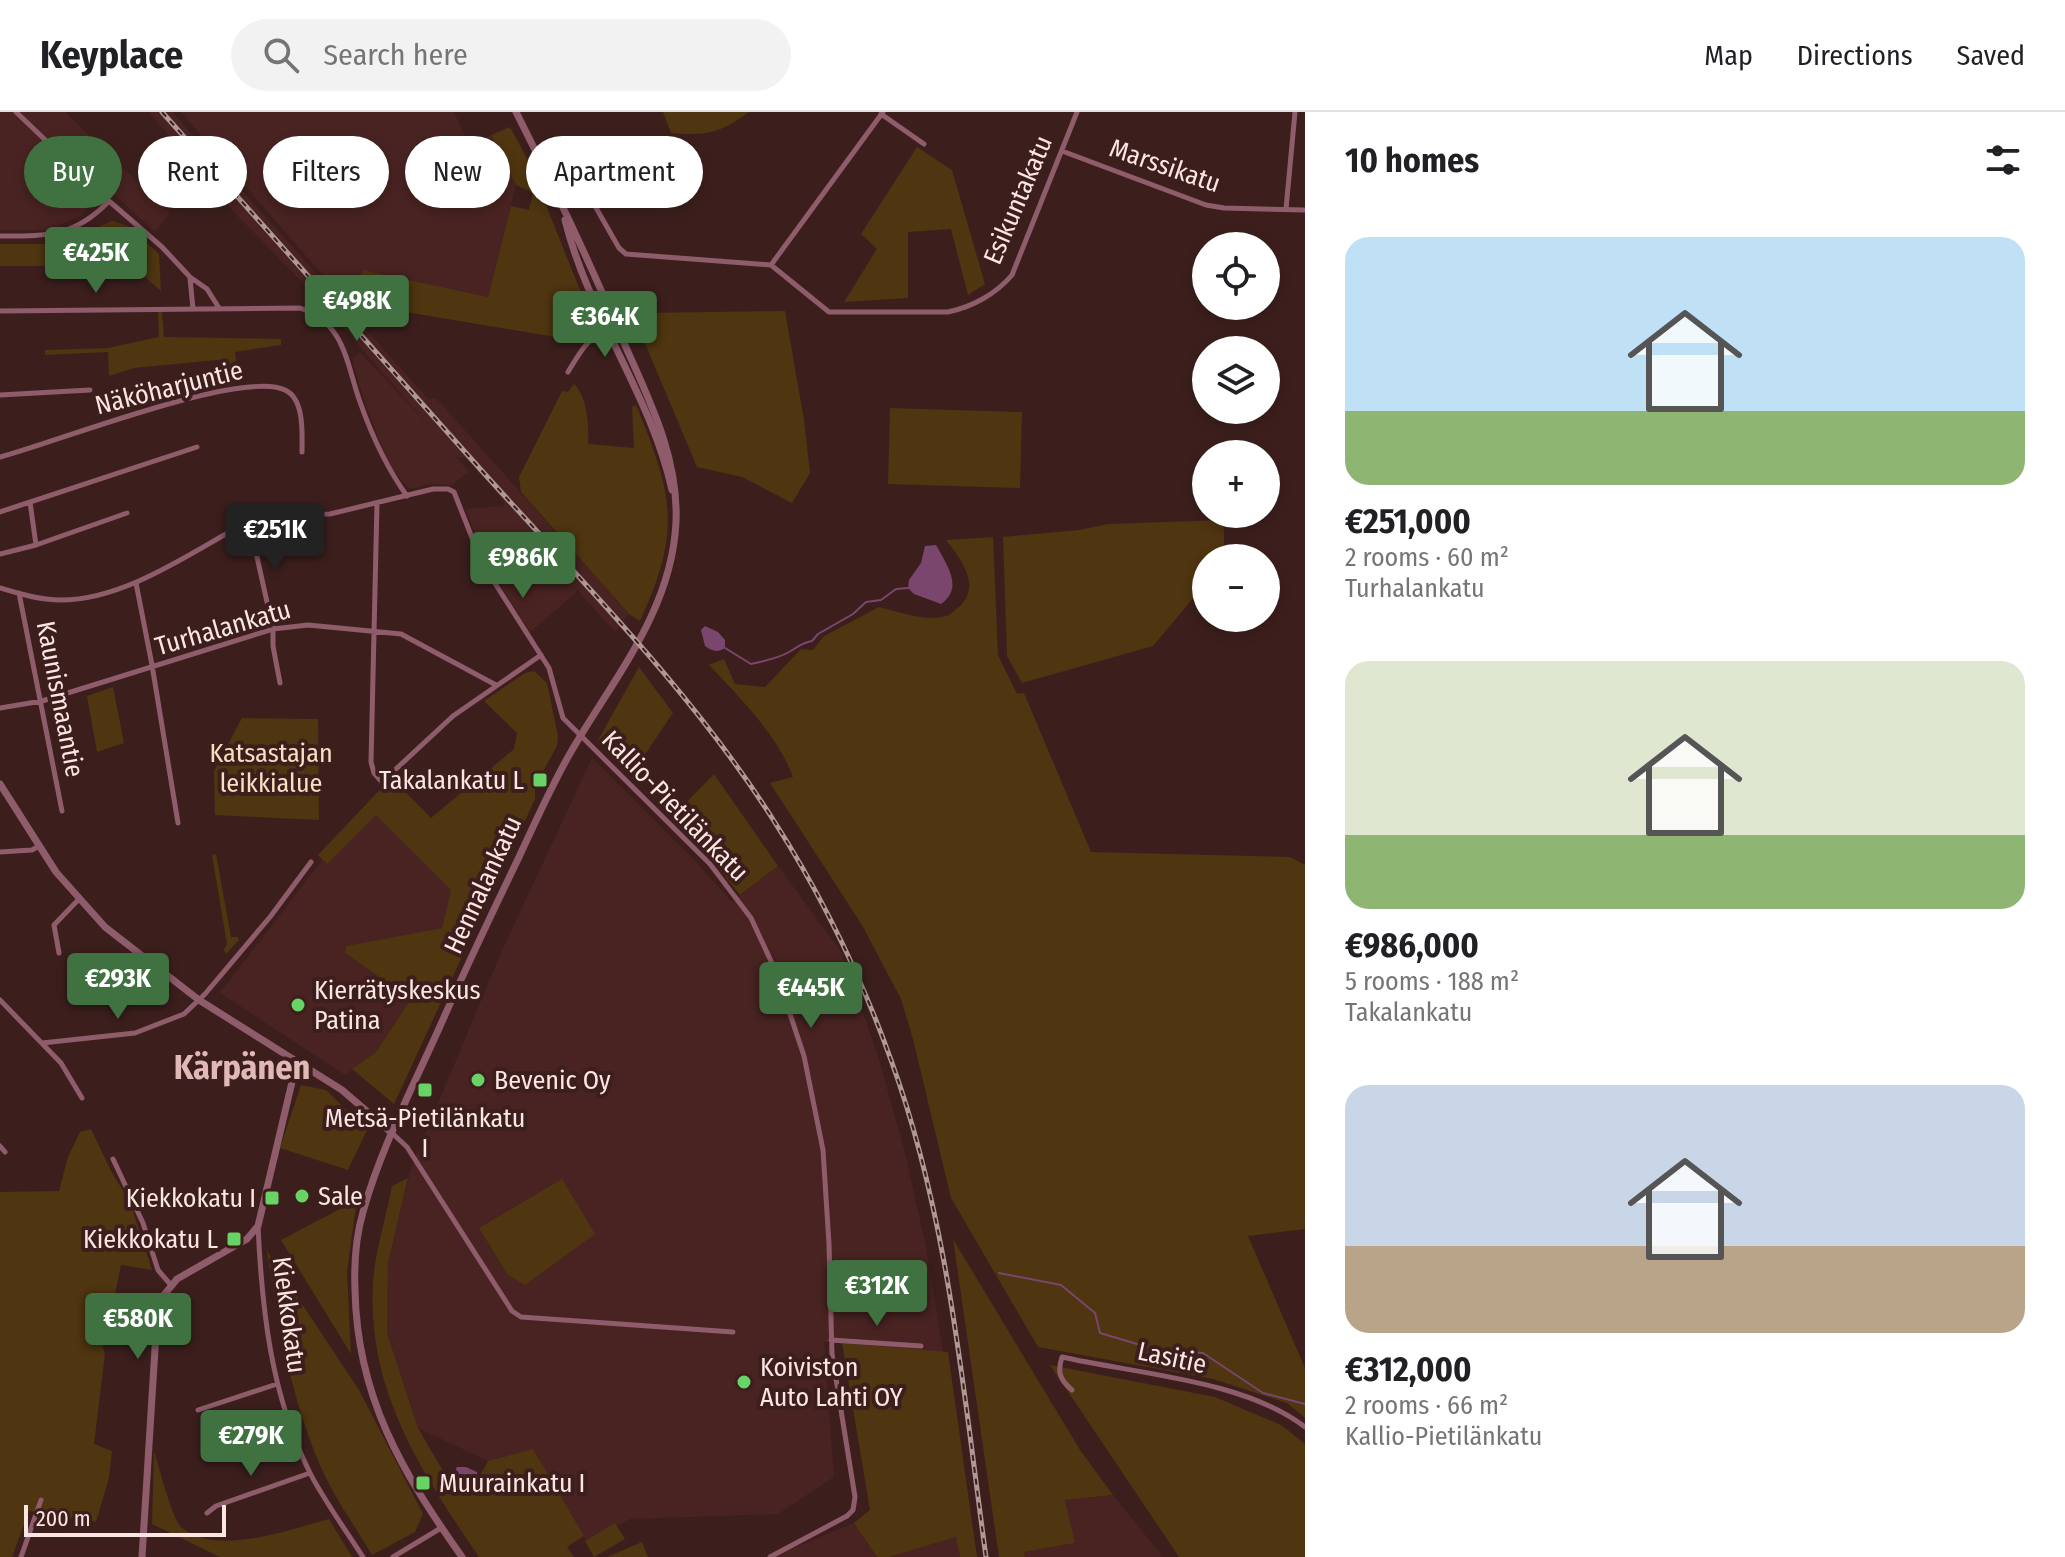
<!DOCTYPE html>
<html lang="en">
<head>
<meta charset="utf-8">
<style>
	:root { --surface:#fff; --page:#f2f2f2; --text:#202124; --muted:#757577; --line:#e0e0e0; --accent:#407241 }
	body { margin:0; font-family:"Fira Sans Condensed",sans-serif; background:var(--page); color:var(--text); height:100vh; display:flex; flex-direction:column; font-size:30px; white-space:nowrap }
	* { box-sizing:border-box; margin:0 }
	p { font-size:26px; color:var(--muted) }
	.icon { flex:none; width:44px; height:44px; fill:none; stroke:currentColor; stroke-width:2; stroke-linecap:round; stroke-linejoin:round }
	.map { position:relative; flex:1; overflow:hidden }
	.sheet { display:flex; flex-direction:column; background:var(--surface); width:760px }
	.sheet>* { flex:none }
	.guide { position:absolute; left:24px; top:24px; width:760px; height:72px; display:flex; gap:16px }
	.buttons { position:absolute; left:1192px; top:120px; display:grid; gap:16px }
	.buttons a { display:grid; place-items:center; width:88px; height:88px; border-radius:50%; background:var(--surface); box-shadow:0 4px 12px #0003; font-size:40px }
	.scale { position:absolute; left:24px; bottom:20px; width:202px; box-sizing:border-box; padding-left:8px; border:4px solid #fbe6e4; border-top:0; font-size:22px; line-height:28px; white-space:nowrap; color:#fbe6e4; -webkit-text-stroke:6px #3c1f1d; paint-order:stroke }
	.price { position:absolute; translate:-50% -68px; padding:0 18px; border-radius:8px; background:var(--accent); color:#fff; font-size:26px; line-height:52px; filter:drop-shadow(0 2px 4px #0008) }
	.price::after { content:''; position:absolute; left:50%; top:48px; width:24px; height:18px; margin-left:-12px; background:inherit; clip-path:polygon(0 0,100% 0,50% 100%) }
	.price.current { background:#222; color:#fff }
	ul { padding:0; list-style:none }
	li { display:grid; align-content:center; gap:16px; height:424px; padding:0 40px }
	li span { display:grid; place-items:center; height:248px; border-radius:24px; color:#555 }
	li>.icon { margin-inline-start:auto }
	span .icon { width:144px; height:144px; fill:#fffc; stroke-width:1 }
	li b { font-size:34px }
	h2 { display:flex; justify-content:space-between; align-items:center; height:96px; padding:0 40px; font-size:34px }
	.tag { padding:0 28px; border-radius:36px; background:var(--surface); box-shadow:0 4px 12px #0003; font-size:28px; line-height:72px }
	.tag.current { background:var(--accent); color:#fff }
	header { display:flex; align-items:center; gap:48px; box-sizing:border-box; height:112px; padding:0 40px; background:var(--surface); border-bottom:2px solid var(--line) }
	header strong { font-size:38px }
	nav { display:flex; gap:44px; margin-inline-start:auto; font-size:28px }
	.search { width:560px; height:72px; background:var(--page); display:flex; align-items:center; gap:20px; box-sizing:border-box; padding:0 28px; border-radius:44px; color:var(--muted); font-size:30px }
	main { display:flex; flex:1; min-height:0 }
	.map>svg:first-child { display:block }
	.built { fill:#482321 }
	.green { fill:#4f3510 }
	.water { fill:#7b466e }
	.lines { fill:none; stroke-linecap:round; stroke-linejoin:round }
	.stream { stroke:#7b466e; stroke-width:2 }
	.minor { stroke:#8f5c6b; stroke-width:5 }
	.tertiary { stroke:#8f5c6b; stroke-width:7 }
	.rail-casing { stroke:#b09896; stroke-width:5 }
	.rail { stroke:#3c1f1d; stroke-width:2; stroke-dasharray:6; stroke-linecap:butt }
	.poi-dot { fill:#67d465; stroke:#3c1f1d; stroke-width:3 }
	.labels { text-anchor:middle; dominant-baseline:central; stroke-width:8; stroke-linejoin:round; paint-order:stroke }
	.street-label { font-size:26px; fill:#fbe6e4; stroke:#3c1f1d }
	.park-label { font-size:26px; fill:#f8dfc0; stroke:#3c1f1d }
	.poi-label { font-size:26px; fill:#fbe6e4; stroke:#3c1f1d; text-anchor:start }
	.district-label { font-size:34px; font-weight:bold; fill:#e0b9b6; stroke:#3c1f1d }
</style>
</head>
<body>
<header>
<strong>Keyplace</strong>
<div class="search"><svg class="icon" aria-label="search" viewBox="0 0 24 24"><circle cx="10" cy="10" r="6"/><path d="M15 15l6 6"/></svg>Search here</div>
<nav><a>Map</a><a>Directions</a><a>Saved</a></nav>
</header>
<main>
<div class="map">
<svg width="1305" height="1445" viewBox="0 0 1305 1445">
	<rect width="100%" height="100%" fill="#3c1f1d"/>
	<path class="built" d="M0,0h65l105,101 -15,19 -53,-49 -19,32 -36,15h-47z
		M149,0h23l256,287 8,-1 193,216 -14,18 -42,-47 4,7 -47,40 -44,-70 -20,-53 38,-3v-5l-38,-43 -10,-1 13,15 -18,13 -19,-1 -23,5 -21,-26 -24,-63 -12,-41 8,-7 72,77 -124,-141 -79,-81z
		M181,0h273l15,33 22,-10 25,50 -28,112 -125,-27 -17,32z
		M592,646l105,105 35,39 46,-36 64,87 36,103 27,97 21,94 17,105 -119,-10 10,135 -56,37 -148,5 -43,23 -54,-92 -45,11 -70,-33 -31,-94 1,-71 23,-95 89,-213z
		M376,702l75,76 -9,38 -96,18 -1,7 66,46 -35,53 -31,23 -125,-82 102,-133 4,4z
		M1113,1383l50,62h-138l-1,-5 50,-9 -9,-43z
		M854,1411l23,34h-105z
		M956,1425l4,20h-71z"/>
	<path class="green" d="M663,0h86c-28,21 -43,24 -78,21z
		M510,15l18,33 56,140 -17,39 -221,-37 17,-32 125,27 23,-91 18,4 4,-17 -17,-8 -25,-50z
		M917,35l35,23 33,114 -17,11 -17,-66 -43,3v66l-64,4 33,-53 -16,-15z
		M112,109l16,5 31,28 2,37 -28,-25h-133v-22h50l17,-3z
		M785,199l19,109 6,53 -18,30 -50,-26 -45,-10 -53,-126 -7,-28z
		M158,200h4l2,25 117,2v6l-46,7 4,30 -6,1 -5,-24 -94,9 -25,8 -1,-24 -63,3v-5l63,-2 51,-11z
		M574,272c14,14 15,42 14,60l46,4 -2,-41 4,-2c37,89 46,126 4,216l-11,-7 -108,-122 -2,-15 43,-86 6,1z
		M890,296l132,4 -2,76 -132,-4z
		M1224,408v38h-18v25l-53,63 -131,37 -15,-27 -4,-119 76,-7 29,-6z
		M993,425l5,118 19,39 7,-1 67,159 199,5 15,8v364l-57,7 57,132v50l-18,-15 -74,-24 -175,-32 -87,-149 -38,-159 -12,-40 -39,-74 -92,-142 23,-6c-16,-43 -53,-79 -84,-112l15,-6 11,25 30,3 36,-38 12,1 11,-14 55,-29c21,5 49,16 70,8 2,-1 8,-7 10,-8 23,-21 2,-48 -13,-67z
		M639,555l34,46 -42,62 -34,-33z
		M534,559l13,12 11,53 -1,10 -22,40v13l-141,305 -42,-35 24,-17 35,-53 -66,-46 1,-7 96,-18 9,-38 -75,-75 -49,49 -9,-9 73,-77 40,40 83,-69 3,-16 -33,-32 41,-28z
		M113,575l11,56 -27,9 -10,-56z
		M242,606l76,1 1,101 -104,-5 -1,-44z
		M714,662l64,92 -38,29 -65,-81z
		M216,742l15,83h7l1,3 -13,14 -2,-4 3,-6 -15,-89z
		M301,973l25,5 41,40 -19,40 -68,-22z
		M91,1017l20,42 19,31 22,68 -31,-5 -6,29 -16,40 6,20 -11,90 18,7 -3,27 -13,44 -67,-11 -17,46h-12v-365l59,-1 9,-34 12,-25z
		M408,1066l-20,85 -1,70 31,95 25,43 21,15 11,-1 13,-24 45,-12 51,87 -17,11 7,10h-95c-58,-86 -112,-166 -106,-274 2,-32 13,-65 19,-97z
		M562,1067l33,55 -70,51 -17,-10 -29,-47z
		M357,1088l-10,71 4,83 -70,-114z
		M953,1127l127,211 33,45 -48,5 10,43 -51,9 1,5h-26z
		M267,1139l92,139 64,124 -8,18 -43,23c-17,-29 -39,-59 -52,-90 -29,-68 -42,-141 -53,-214z
		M842,1231l106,9 29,205h-17l-4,-20 -67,20h-12l-23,-34 16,-13z
		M1050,1253l165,32 66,28 24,19v113h-126z
		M154,1339c5,16 18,67 27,76 35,30 107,3 148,-8l23,38h-132l-68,-33z
		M615,1411l10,16 -31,18 -9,-16z
		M642,1430l6,15h-41z"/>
	<path class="water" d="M936,433c11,20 28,43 5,59l-27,-10 -6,-6 1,-8 12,-17 4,-17z
		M705,514l13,6 7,8v8c-8,5 -13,3 -20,-2l-4,-16z
		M457,1355h9l11,5 1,8 -3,3c-8,0 -18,-1 -21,-10z"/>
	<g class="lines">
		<path class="stream" d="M725,536l26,16c12,-3 26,-5 38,-12 9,-5 12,-9 23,-11l6,-7 35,-20 13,-12 15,-2 15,-11 12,-1
			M999,1161l62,12 34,28 5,20 54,16 49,4 60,40 42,11"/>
		<path class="minor" d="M16,0l93,89 53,46 28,30 17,12 12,19
			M881,2l43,30
			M1062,39l144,54 18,3 81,2
			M562,93l18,-7 11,1 28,49 7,6 145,11 58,47h119c24,-5 48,-18 64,-37l65,-163
			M1286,97l9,-97
			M0,124c47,0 75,1 109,-35
			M771,153l112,-153
			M190,166l3,31
			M0,199l300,-3c46,16 46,55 60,94 12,34 26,65 47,94
			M568,260c15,-25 20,-36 49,-45
			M0,283l90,-5
			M0,345c55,-14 240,-88 285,-67 20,9 17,45 17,62
			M30,390l6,43
			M377,391l-6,259 3,11 8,9 71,-66 88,-61
			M0,400l197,-65
			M249,409l24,108v17l7,37
			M0,442l36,-9 91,-32
			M136,471l16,82 26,158
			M0,476c20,6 40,12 61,12 65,0 132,-49 188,-79l18,-6 63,-1 103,-25h15l6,3 28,71 67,105 14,50 147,146 41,54 25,54 28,84 19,94 6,94 3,110 23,143 -2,13 -6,6 -77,41
			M19,481l43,218
			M0,596l42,-7 231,-72 35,-4 93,9 95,51
			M0,740l32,-2 7,-4
			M59,841l-5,-28 25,-26
			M0,888l61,63 21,35
			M42,931l93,-10 49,-19 21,-20 65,-77 41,-55
			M392,1021l15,14 105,164 9,6 212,15
			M0,1034l5,6
			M113,1047l30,64 15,47 12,14
			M258,1114c4,85 13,169 52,247 15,29 35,56 53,84
			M831,1228l90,6
			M1072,1278c-12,-10 -15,-18 -10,-33 75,17 182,23 243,70
			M198,1298l79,-26
			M207,1401l9,-7 94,-33
			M21,1445l20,-57
			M393,1445l48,-29"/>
		<path class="tertiary" d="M565,108c23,94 86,175 107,270
			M0,672l56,88 49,55 94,73 143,90 50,43
			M142,1445l15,-240 7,-22 13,-16 70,-40 11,-13 39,-165
			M462,1445c-60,-85 -105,-160 -107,-267 -1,-25 1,-54 8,-78 19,-68 54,-133 82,-197 24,-54 49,-106 74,-158 17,-36 33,-73 53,-107 42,-72 100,-140 104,-228 3,-70 -32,-132 -59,-195 -31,-73 -65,-144 -101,-215"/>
		<defs>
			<path id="rail" d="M162,0c107,120 213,240 320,359 101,112 211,222 292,350 48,75 87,155 117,239 58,159 72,331 95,497"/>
		</defs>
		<use href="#rail" class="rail-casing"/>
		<use href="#rail" class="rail"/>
	</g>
	<g class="poi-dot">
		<rect x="532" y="660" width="16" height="16" rx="4"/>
		<circle cx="298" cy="893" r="8"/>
		<circle cx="478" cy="968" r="8"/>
		<rect x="417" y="970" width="16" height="16" rx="4"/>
		<circle cx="302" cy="1084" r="8"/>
		<rect x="264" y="1078" width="16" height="16" rx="4"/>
		<rect x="226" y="1119" width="16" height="16" rx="4"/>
		<circle cx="744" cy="1270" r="8"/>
		<rect x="415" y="1363" width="16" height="16" rx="4"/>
	</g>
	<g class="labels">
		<g class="street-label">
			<text transform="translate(1165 54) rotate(19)">Marssikatu</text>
			<text transform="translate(1018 88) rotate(-67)">Esikuntakatu</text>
			<text transform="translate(169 276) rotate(-14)">Näköharjuntie</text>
			<text transform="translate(223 516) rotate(-16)">Turhalankatu</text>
			<text transform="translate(60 587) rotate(79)">Kaunismaantie</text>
			<text transform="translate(675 694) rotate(46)">Kallio-Pietilänkatu</text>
			<text transform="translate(483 773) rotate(-65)">Hennalankatu</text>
			<text transform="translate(289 1203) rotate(82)">Kiekkokatu</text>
			<text transform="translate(1172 1246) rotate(12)">Lasitie</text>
		</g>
		<g class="park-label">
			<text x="271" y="641">Katsastajan<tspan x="271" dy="30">leikkialue</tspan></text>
		</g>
		<g class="poi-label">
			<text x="524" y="668" text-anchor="end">Takalankatu L</text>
			<text x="314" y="878">Kierrätyskeskus<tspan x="314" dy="30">Patina</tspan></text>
			<text x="494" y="968">Bevenic Oy</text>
			<text x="425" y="1006" text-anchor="middle">Metsä-Pietilänkatu<tspan x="425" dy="30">I</tspan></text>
			<text x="318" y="1084">Sale</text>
			<text x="256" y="1086" text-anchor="end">Kiekkokatu I</text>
			<text x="218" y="1127" text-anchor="end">Kiekkokatu L</text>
			<text x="760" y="1255">Koiviston<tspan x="760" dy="30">Auto Lahti OY</tspan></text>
			<text x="439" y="1371">Muurainkatu I</text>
		</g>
		<g class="district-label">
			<text x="242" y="955">Kärpänen</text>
		</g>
	</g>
</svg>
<div class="buttons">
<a><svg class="icon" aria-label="locate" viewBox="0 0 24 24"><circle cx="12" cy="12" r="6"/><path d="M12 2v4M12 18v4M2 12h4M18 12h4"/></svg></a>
<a><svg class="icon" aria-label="layers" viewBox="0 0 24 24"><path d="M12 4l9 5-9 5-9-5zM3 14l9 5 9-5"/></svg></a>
<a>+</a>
<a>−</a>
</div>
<div class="scale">200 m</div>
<b class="price" style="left:96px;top:183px">€425K</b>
<b class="price" style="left:357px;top:231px">€498K</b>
<b class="price" style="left:605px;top:247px">€364K</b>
<b class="price current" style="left:275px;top:460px">€251K</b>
<b class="price" style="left:523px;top:488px">€986K</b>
<b class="price" style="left:118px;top:909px">€293K</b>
<b class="price" style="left:811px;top:918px">€445K</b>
<b class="price" style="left:877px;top:1216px">€312K</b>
<b class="price" style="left:138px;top:1249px">€580K</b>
<b class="price" style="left:251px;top:1366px">€279K</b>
<div class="guide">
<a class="tag current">Buy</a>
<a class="tag">Rent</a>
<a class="tag">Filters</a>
<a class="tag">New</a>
<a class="tag">Apartment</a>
</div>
</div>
<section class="sheet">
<h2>10 homes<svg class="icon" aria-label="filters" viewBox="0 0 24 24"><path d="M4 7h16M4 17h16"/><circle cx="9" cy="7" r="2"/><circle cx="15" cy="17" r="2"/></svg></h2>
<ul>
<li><span style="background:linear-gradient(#bfe0f5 70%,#8fb573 0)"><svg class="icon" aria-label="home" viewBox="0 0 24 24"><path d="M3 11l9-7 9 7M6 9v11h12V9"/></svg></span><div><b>€251,000</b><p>2 rooms · 60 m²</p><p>Turhalankatu</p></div></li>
<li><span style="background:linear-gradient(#dfe7d0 70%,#8fb573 0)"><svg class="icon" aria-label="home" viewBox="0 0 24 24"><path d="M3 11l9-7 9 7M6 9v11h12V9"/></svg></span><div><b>€986,000</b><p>5 rooms · 188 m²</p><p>Takalankatu</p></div></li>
<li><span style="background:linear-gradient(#c9d6e8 65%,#b9a48a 0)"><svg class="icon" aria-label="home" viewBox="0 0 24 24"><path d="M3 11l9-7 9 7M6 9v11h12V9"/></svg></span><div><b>€312,000</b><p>2 rooms · 66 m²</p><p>Kallio-Pietilänkatu</p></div></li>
</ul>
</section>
</main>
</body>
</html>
